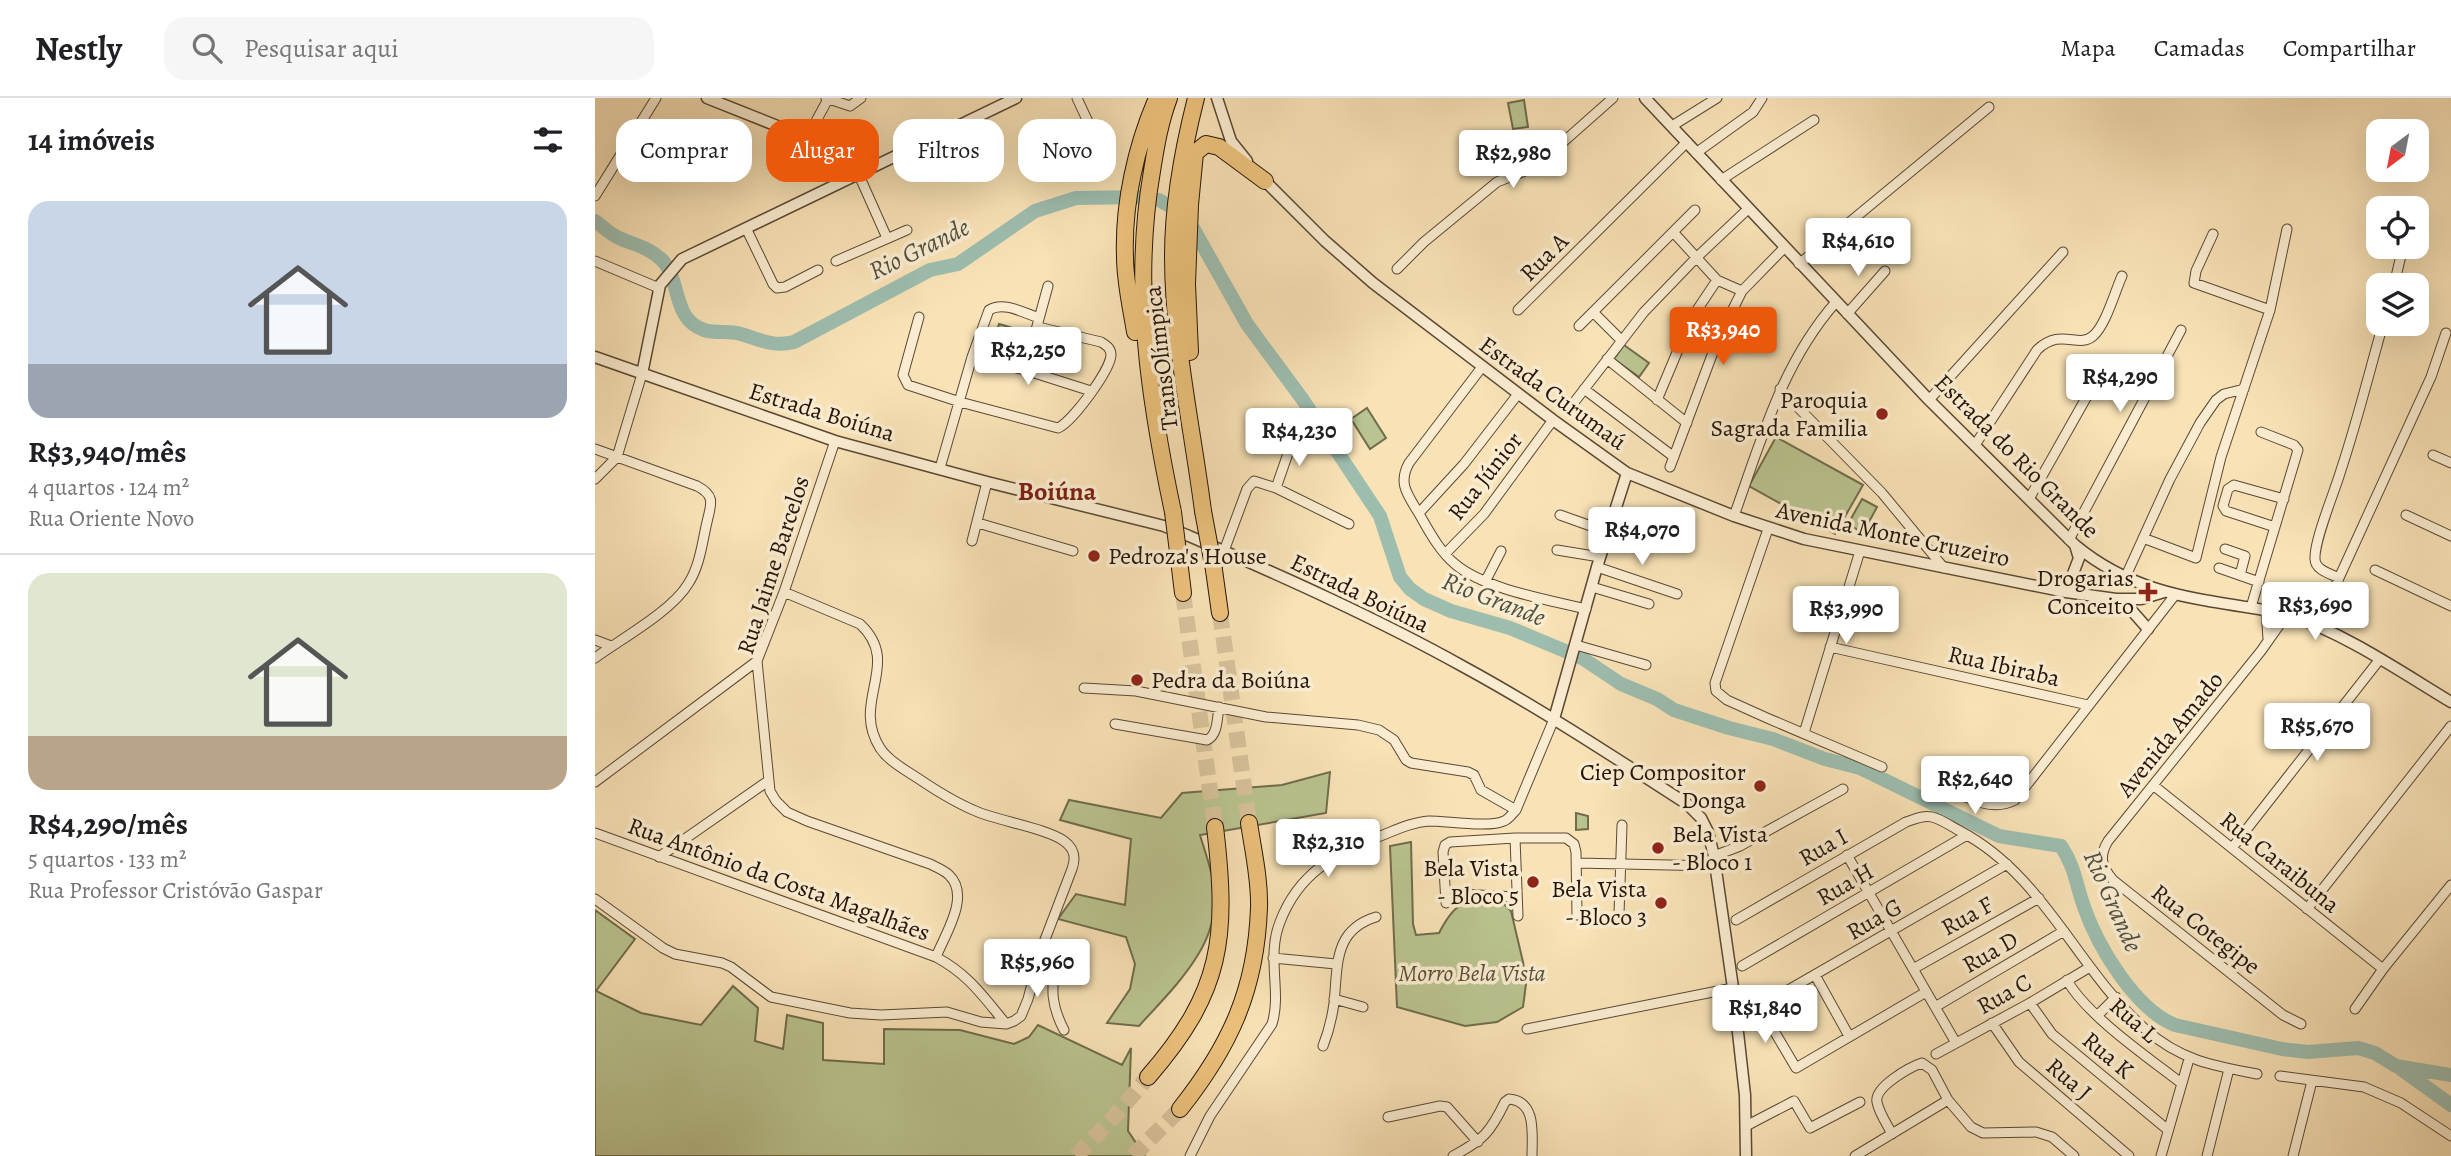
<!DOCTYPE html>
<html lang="pt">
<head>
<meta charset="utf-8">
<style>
	:root { --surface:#fff; --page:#f6f6f6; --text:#202124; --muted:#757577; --line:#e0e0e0; --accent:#ea580c }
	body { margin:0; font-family:Alegreya,serif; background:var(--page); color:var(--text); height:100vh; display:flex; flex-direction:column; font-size:26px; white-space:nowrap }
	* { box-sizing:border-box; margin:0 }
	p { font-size:23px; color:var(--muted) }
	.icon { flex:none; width:38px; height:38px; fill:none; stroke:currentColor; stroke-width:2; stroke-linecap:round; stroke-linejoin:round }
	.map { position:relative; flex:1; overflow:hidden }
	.drawer { display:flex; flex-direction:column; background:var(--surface); width:595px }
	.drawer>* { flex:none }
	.guide { position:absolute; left:21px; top:21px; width:665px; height:63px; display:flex; gap:14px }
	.needle { width:46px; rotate:212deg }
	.buttons { position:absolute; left:1771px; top:21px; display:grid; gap:14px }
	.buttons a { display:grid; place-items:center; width:63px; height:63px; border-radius:14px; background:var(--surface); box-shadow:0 7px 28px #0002; font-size:35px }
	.price { position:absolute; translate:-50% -60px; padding:0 16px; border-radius:7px; background:#fff; color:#222; font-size:23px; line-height:46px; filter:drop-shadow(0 2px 4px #0008) }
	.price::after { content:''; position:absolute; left:50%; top:42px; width:21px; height:16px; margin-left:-10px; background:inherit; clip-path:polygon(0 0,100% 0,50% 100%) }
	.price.current { background:var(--accent); color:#fff }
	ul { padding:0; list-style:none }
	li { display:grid; align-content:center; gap:14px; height:371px; padding:0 28px }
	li+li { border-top:2px solid var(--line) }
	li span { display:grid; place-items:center; height:217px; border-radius:21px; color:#555 }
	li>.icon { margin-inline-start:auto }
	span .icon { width:126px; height:126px; fill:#fffc; stroke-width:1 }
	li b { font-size:30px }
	h2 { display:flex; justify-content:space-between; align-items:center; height:84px; padding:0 28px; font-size:30px }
	.pill { padding:0 24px; border-radius:21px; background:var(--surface); box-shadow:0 7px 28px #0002; font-size:24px; line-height:63px }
	.pill.current { background:var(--accent); color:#fff }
	header { display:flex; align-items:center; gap:42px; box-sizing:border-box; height:98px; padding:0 35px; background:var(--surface); border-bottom:2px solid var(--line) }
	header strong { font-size:33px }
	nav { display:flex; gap:38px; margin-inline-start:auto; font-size:24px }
	.search { width:490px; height:63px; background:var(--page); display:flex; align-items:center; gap:18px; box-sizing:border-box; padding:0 24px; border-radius:21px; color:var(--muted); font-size:26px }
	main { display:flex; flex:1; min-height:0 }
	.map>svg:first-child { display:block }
	.green { fill:#bac490; stroke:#706c4c; stroke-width:2 }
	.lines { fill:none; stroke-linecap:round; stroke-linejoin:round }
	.river { stroke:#9dbdaf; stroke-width:14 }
	.motorway-tunnel { stroke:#d8c39c; stroke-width:16; stroke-dasharray:16 8; stroke-linecap:butt }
	.minor-casing { stroke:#5a4834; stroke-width:11 }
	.tertiary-casing { stroke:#5a4834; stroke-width:13 }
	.motorway-casing { stroke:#251508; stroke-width:18 }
	.minor { stroke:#faecd0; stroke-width:9 }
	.tertiary { stroke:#faecd0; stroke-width:10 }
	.motorway { stroke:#ecc17b; stroke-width:16 }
	.motorway-bridge-casing { stroke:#251508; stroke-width:18; stroke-linecap:butt }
	.motorway-bridge { stroke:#ecc17b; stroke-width:16 }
	.poi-dot { fill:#8f2418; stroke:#faecd0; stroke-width:2.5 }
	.labels { text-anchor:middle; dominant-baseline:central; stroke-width:7; stroke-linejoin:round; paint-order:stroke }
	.street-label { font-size:24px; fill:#251508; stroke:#faecd0 }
	.poi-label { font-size:24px; fill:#251508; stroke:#faecd0; text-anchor:end }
	.park-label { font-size:24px; font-style:italic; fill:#595238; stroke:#faecd0 }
	.water-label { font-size:26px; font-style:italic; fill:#4f5042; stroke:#faecd0 }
	.neighbourhood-label { font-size:26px; font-weight:bold; fill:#7a1f14; stroke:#faecd0 }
</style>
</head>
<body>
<header>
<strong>Nestly</strong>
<div class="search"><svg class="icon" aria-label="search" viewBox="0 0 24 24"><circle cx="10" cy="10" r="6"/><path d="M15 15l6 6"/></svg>Pesquisar aqui</div>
<nav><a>Mapa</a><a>Camadas</a><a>Compartilhar</a></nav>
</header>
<main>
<section class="drawer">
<h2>14 imóveis<svg class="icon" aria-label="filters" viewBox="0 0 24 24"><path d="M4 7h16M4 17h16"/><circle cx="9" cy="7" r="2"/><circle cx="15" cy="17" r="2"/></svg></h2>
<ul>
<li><span style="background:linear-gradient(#c9d6e8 75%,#9aa5b1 0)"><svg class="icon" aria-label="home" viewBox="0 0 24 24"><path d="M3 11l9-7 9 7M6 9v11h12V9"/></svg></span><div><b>R$3,940/mês</b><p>4 quartos · 124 m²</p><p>Rua Oriente Novo</p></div></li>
<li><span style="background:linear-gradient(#dfe7d0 75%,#b9a48a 0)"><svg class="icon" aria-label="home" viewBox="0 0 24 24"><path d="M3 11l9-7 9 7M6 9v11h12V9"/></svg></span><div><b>R$4,290/mês</b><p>5 quartos · 133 m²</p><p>Rua Professor Cristóvão Gaspar</p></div></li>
</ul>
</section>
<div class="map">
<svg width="1856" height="1058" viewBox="0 0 1856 1058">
	<rect width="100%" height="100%" fill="#f8e2b6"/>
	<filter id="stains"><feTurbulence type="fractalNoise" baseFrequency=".00286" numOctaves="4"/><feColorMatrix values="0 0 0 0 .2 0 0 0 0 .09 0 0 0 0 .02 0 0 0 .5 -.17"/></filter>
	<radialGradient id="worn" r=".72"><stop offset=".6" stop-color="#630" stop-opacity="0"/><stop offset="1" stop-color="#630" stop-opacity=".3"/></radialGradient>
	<path class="green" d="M929,2l4,27 -15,2 -5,-26z
		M404,226l31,9 -5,18 -31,-10z
		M1029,247l25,18 -10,14 -25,-18z
		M772,310l19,30 -16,11 -19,-30z
		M1181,339l87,48 -28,49 -86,-48z
		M1267,401l15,8 -14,26 -15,-9z
		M735,674l-4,41 -126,22c5,17 12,35 14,53 8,56 -41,100 -75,138l-32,-3 23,-34 5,-25 -9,-27 -68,-18 18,-25 49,11 6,-66 -71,-19 9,-20 92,18 21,-25 100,-8z
		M981,715l12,3v13l-12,1z
		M816,744l2,82 3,11 23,-2c17,-33 25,-32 60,-34l12,12 12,51 3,22 -3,23 -26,15 -32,4 -68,-19 -7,-161z
		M0,812l40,29 -39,52 45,22 60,12 32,-39 25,22 -3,33 28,8 4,-34 36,8v37l61,4v-35l76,1 54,14 15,-7 9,-12 84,40 9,-17 -3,83 17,25h-550z"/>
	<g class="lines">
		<path class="river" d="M0,123c7,5 14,12 22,16 16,8 30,9 44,22 21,20 10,60 43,71 12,4 25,0 37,4 20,6 32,13 53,8l136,-72 28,-6 77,-53 41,-13 69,-1 14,3 14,8 20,20 54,96 56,76 77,116 20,61 10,12 14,10 27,12 59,17 72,30 39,26 36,15 17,11 55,18 44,11 52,20 35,9 139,68 62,10c14,21 15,38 23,61 14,40 51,102 91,118l107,24 26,3 50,-4 17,5 21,13 55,9
			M1806,971l50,36"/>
		<path class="motorway-tunnel" d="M588,495l32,234
			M625,515l29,210
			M481,1058l39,-40 33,-39
			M538,1058l47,-47"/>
		<defs>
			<path id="minor" d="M231,0l24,8 11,-8
				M482,0l18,39 -12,17
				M1077,28l45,-28
				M212,40l21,-39
				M1101,55l57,-41 9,-14
				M263,75l29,65
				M1126,82l93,-60
				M0,98l61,-98
				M151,130l27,56 4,4 8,-1 33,-17
				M1079,135l43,47 25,11
				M1618,136l-17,37 -2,12 76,27
				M0,163l64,27
				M241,163l71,-31
				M1204,166l190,-157
				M802,171l27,-27 73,-60 38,-15 78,-69
				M1799,187l9,-38
				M923,212l169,-168
				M998,214l28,28
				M1252,216l38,-43
				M324,219l-16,58 5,10 52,17 98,26c14,-6 52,-57 53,-73 0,-7 -5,-10 -10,-13l-63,-15
				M984,228l116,-116
				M377,259l53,13 66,21
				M1012,261l80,64
				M887,269l-73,96c-11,20 -2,31 9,49 10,17 21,39 37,52 29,25 94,36 131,45
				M430,272l23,-84
				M989,291l90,68
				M1185,291l102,104 62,75
				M1062,302l34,-81 26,-39
				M1334,302l134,-148
				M977,307l72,-93 52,-54 52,-49
				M240,343l-51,151 -27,69 13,130 6,10 11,11 20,9 123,43c6,3 14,6 19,11 22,21 -4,59 -13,82
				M1380,347l62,-95c24,-23 41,-1 56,-14 13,-11 22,-45 29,-60
				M0,351l102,37c19,10 14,18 10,36 -5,21 -7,44 -19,62 -16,27 -67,55 -93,74
				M1838,357l18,8
				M1075,369l48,-128 24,-48 42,-43
				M345,370l32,-111 17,-47c15,-9 35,3 50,8
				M0,381l22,-22 25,-83
				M681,390l17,-49
				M1434,401l74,-131
				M824,415l45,-49 54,-70
				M965,417l84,30
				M1811,417l45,21
				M1139,418c27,-75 48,-153 102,-214
				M383,425l95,28
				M1680,429l-49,-16 -3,-5 5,-17 6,-4 50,14
				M1173,431l-53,154 1,8 11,9 40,18 115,49
				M1548,440l53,20 25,-101 49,-147 17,-81
				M1474,442l112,-210
				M377,443l15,-59
				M1630,451l20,7 -5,19
				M962,452l43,7
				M629,453l23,-62 7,-8 22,7 73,36
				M850,456l39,-40 69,-94
				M1002,469l80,27
				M1624,470l40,14
				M1780,472l76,36
				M1530,480l45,-99 30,-56 16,-23 8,-6 20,-5
				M1744,480c-8,-4 -24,-8 -24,-19 -1,-19 20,-68 26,-89 16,-48 28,-97 42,-146
				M891,482l15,-29
				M997,489l57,17
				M1656,509l47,-157 -4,-5 -33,-13
				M1671,512l2,29
				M1692,516l-26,37 -153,190c-9,15 -7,25 5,39l170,135 18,9
				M1724,529l20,-49 92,-201 15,-44
				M0,542l16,6
				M981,547l70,20
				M1235,549l258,58
				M489,590l52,3 130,26 92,8 21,5 15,10 12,20 5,3 57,9 6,3 7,15 35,20
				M520,626l92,16c11,-5 10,-22 12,-33
				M1209,635l56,-182
				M0,684l162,-121
				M1341,684c24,12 53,32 79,18l160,-205
				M1558,687l230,184
				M0,735l341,124c33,18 46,38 70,67
				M920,740l3,78
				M1637,750l148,-189
				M1252,757l109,188
				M1119,758l26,-10 103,-57
				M64,759l109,-76
				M982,765l138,3
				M865,796l56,3
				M0,801l68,49 12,6 47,9 9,4 40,30 79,16 31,2 66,-3 34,10 25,2 8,-3 7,-5 7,-17 13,-49 31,-81c4,-11 3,-20 -8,-28 -16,-12 -64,-20 -86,-29 -20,-8 -38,-19 -56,-31 -13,-9 -33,-19 -42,-33 -30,-47 23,-84 -20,-124l-76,-32
				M851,805l-3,-51 2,-7 5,-3 65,-4h51l8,6 2,8 1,63
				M1712,811l144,-183
				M1024,816l3,-89
				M1141,822l170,-98c9,-3 17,-7 26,-5 9,2 20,10 28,14 84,44 117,138 185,198 35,31 68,37 112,45
				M446,852l14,10c-3,29 -5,43 9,70
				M678,860l63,6
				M1147,868l225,-131
				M1318,871l126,-71
				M1220,877l34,61
				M1472,882c19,35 82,78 114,103
				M739,901l29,8
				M1435,905l22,31 116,96
				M1165,909l36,61 130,-76
				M1340,909l129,-76
				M1760,911l28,-40 68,-84
				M1503,917l18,-18
				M1141,922l271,-156
				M1397,925l27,39 110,94
				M932,931l206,-41
				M728,948c6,-15 9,-28 11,-43 4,-37 -1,-73 42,-86
				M1341,956l94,-51 60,-36
				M1685,978l84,11 37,16 50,33
				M793,1019l52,-11 7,1 31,35
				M1151,1028l48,-25 16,27 50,-26
				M1297,1036c-5,-10 -13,-21 -15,-32 -3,-15 33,-35 45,-39l10,7 16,30 23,27 12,6 53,-1 16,5 22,19
				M595,1058l20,-40 62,-92c10,-32 -6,-67 8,-102 19,-50 55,-68 103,-87 15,-6 30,-13 46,-14 18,0 60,7 75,0 5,-2 8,-7 12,-11l38,-91
				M858,1058c30,-16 37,-23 52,-54l4,-3c28,2 23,36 23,57
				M1260,1058l93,-56
				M1566,1058l28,-97
				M1612,1058l22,-87
				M1698,1058l19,-75"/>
			<path id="tertiary" d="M112,0l168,67
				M622,0l14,43 16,20
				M1050,0l284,302 146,145c65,54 133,54 212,69 59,20 111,56 164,88
				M667,80l63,63 48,42 180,137 74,53 107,43 70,23 262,53 50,7h25l23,-7
				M0,259l240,84 152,41 177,44 25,10c93,40 187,82 275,131 77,42 150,90 223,137l14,14 7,14 6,24 19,132 12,107 1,61
				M47,276l18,-89 22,-26 334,-161
				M1471,494l13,-34 -4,-13
				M1521,501l17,13 15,17
				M959,621l43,-152 30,-94"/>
			<path id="motorway" d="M574,0c-9,24 -13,48 -17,73 -20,115 -3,228 21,341
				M601,0c-13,51 -23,105 -23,158 0,86 19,170 30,255
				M540,234c-4,-25 -10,-50 -10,-75 -2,-53 11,-111 32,-159
				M595,254l-3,-68 3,-79 5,-52 11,-9 13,3 46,34
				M584,462l4,33
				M619,472l6,43
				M553,979c75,-86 80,-140 67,-250
				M585,1011c50,-63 76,-119 79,-201 1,-28 -6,-58 -10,-85"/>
		</defs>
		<use href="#minor" class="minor-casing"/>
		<use href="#tertiary" class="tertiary-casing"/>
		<use href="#motorway" class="motorway-casing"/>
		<use href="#minor" class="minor"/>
		<use href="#tertiary" class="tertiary"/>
		<use href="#motorway" class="motorway"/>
		<defs>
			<path id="motorway-bridge" d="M608,413l11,59
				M578,414l6,48"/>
		</defs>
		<use href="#motorway-bridge" class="motorway-bridge-casing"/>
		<use href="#motorway-bridge" class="motorway-bridge"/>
	</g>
	<g class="poi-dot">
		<circle cx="1287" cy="316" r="7"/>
		<circle cx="499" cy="458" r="7"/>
		<path d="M1549.5 483.5h7v7h7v7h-7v7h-7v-7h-7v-7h7z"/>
		<circle cx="542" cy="582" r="7"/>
		<circle cx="1165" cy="688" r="7"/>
		<circle cx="1063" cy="750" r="7"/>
		<circle cx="938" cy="784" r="7"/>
		<circle cx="1066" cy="805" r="7"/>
	</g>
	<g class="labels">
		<g class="street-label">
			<text transform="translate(949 159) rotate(-45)">Rua A</text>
			<text transform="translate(566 260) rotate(-97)">TransOlímpica</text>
			<text transform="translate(958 295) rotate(36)">Estrada Curumaú</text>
			<text transform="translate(227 314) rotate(17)">Estrada Boiúna</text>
			<text transform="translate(1422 358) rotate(45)">Estrada do Rio Grande</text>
			<text transform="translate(890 378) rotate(-52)">Rua Júnior</text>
			<text transform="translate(1298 436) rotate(12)">Avenida Monte Cruzeiro</text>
			<text transform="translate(178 467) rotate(-72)">Rua Jaime Barcelos</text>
			<text transform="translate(765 495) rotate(26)">Estrada Boiúna</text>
			<text transform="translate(1409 568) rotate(13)">Rua Ibiraba</text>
			<text transform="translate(1575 636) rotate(-51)">Avenida Amado</text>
			<text transform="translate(1228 749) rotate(-30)">Rua I</text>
			<text transform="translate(1685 764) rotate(39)">Rua Caraibuna</text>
			<text transform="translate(184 781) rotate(20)">Rua Antônio da Costa Magalhães</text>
			<text transform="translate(1250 786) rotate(-30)">Rua H</text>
			<text transform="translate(1372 818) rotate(-29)">Rua F</text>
			<text transform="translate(1279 821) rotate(-30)">Rua G</text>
			<text transform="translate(1611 831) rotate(38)">Rua Cotegipe</text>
			<text transform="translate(1395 854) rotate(-30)">Rua D</text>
			<text transform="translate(1409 896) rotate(-29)">Rua C</text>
			<text transform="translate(1539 922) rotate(41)">Rua L</text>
			<text transform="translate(1513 957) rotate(40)">Rua K</text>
			<text transform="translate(1474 981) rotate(41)">Rua J</text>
		</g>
		<g class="poi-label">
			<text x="1273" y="302">Paroquia<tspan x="1273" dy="28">Sagrada Familia</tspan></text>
			<text x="513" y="458" text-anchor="start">Pedroza's House</text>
			<text x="1539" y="480">Drogarias<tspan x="1539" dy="28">Conceito</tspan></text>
			<text x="556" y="582" text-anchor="start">Pedra da Boiúna</text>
			<text x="1151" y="674">Ciep Compositor<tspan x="1151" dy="28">Donga</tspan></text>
			<text x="1077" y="736" text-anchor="start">Bela Vista<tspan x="1077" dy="28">- Bloco 1</tspan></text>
			<text x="924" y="770">Bela Vista<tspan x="924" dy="28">- Bloco 5</tspan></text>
			<text x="1052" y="791">Bela Vista<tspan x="1052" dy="28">- Bloco 3</tspan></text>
		</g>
		<g class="park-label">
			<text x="877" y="875">Morro Bela Vista</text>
		</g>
		<g class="water-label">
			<text transform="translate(324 151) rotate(-26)">Rio Grande</text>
			<text transform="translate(899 501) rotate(21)">Rio Grande</text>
			<text transform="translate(1518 803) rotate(66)">Rio Grande</text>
		</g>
		<g class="neighbourhood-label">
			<text x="462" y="393">Boiúna</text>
		</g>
	</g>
	<rect width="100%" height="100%" filter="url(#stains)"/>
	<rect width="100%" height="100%" fill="url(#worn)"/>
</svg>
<div class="buttons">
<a><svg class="needle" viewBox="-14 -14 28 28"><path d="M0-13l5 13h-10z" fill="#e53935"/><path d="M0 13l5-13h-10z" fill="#757577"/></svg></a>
<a><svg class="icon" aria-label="locate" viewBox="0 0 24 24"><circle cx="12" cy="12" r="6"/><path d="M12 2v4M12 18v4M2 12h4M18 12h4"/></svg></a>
<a><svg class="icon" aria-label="layers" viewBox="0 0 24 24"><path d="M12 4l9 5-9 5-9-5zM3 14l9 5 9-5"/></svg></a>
</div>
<b class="price" style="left:918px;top:92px">R$2,980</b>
<b class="price" style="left:1263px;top:180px">R$4,610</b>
<b class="price current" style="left:1128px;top:269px">R$3,940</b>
<b class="price" style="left:433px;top:289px">R$2,250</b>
<b class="price" style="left:1525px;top:316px">R$4,290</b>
<b class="price" style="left:704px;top:370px">R$4,230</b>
<b class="price" style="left:1047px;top:469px">R$4,070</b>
<b class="price" style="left:1720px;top:544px">R$3,690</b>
<b class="price" style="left:1251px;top:548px">R$3,990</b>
<b class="price" style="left:1722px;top:665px">R$5,670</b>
<b class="price" style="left:1380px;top:718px">R$2,640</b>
<b class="price" style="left:733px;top:781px">R$2,310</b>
<b class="price" style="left:442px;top:901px">R$5,960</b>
<b class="price" style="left:1170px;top:947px">R$1,840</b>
<div class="guide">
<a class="pill">Comprar</a>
<a class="pill current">Alugar</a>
<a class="pill">Filtros</a>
<a class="pill">Novo</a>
</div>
</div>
</main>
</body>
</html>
